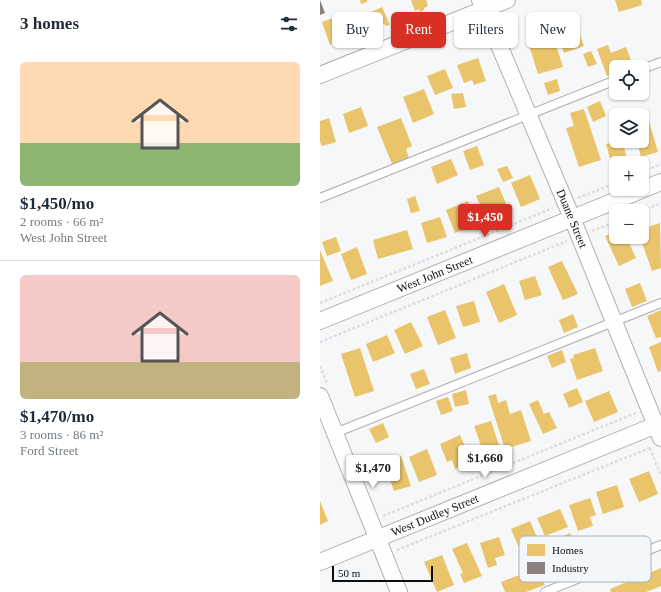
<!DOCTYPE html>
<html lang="en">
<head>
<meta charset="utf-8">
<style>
	:root { --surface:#fff; --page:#f6f6f7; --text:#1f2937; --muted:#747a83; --line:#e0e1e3; --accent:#d93025 }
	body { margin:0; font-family:"Times New Roman",serif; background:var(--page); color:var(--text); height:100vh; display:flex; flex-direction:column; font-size:15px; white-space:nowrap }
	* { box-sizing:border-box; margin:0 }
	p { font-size:13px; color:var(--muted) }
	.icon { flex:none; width:22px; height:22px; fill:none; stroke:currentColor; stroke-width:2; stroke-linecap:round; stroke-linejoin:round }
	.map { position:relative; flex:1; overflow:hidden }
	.sheet { display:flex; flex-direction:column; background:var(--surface); width:320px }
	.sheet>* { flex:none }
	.banner { position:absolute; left:12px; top:12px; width:269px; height:36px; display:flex; gap:8px }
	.tools { position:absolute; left:289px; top:60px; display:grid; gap:8px }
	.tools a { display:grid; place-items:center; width:40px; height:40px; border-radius:6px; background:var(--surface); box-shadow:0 1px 3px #0004; font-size:20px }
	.scale { position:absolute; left:12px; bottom:10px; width:101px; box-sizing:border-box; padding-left:4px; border:2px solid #0d0e10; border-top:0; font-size:11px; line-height:14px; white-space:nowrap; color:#0d0e10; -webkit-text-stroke:3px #f3f7fb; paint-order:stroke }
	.price { position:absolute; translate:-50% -34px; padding:0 9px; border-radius:4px; background:#fff; color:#222; font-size:13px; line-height:26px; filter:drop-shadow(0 1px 2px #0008) }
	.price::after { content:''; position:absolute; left:50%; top:24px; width:12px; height:9px; margin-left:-6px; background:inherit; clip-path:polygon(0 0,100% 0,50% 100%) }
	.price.selected { background:var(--accent); color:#fff }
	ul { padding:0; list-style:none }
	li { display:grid; align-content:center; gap:8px; height:212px; padding:0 20px }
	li+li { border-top:1px solid var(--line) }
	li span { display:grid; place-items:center; height:124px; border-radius:6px; color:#555 }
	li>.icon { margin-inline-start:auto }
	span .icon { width:72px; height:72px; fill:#fffc; stroke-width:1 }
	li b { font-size:17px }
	h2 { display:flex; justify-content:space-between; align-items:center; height:48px; padding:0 20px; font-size:17px }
	.tag { padding:0 14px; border-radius:6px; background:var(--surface); box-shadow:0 1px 3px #0004; font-size:14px; line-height:36px }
	.tag.selected { background:var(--accent); color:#fff }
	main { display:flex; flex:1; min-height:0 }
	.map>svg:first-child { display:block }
	.homes { fill:#e9c46a }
	.industry { fill:#8a817c }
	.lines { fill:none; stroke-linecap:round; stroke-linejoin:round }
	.service-casing { stroke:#afb0b2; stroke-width:10 }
	.minor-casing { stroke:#afb0b2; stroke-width:18 }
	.path { stroke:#dedfe0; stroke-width:2.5; stroke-dasharray:3 2; stroke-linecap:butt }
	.service { stroke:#fefefe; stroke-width:8 }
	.minor { stroke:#fefefe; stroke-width:16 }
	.labels { text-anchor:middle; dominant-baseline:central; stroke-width:4; stroke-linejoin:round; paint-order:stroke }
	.street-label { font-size:12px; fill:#0d0e10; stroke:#f3f7fb }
	.key { fill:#f3f7fb; stroke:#aeb1b4; stroke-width:1 }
	.key-label { font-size:11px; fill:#0d0e10 }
</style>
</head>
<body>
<main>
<section class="sheet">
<h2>3 homes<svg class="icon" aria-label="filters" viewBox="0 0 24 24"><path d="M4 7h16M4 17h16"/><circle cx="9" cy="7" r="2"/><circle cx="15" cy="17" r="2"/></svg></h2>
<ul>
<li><span style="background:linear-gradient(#ffd9b3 65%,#8fb573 0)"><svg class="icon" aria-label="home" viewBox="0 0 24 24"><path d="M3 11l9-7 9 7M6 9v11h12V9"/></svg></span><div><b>$1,450/mo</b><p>2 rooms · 66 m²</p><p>West John Street</p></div></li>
<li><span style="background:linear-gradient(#f6c9c9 70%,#c2b280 0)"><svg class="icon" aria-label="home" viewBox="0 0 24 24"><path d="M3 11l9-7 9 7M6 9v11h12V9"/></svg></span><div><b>$1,470/mo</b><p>3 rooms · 86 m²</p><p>Ford Street</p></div></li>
</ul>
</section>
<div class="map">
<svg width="341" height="592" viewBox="0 0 341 592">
	<rect width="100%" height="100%" fill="#f5f7f9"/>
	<path class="homes" d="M40,0h7v2l-6,2z
		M91,0h15l2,6 -4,2v2l-4,2 -1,-3 -4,2z
		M295,0h26l1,5 -23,7z
		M62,7l8,18 -4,1 -2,-2 -9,4 -6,-15z
		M32,16l1,3 9,-3 6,16 -9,3 2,3 -12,5 -8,-19h2l-2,-4z
		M16,17l8,23 -4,1 1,3 -5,2 -1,-3 -5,2 -8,-23z
		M255,21l9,25 -20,7 -9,-25z
		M223,34l2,8 9,-3 9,28 -25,7 -11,-35z
		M288,45l3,8 15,-6 7,19 -17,1v6l-9,3 -10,-27z
		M271,51l6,13 -9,3 -5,-13z
		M158,58l8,23 -12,4 -2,-5 -8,3 -7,-18z
		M125,69l8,19 -18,7 -8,-19z
		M237,79l3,12 -12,4 -4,-12z
		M104,89l10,25 -21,9 -10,-26z
		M143,93l3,14 -12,2 -3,-15z
		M280,101l6,15 -13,6 -6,-15z
		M41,107l7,19 -19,7 -6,-19z
		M264,109l17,51 -22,7 -13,-39 8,-2 -4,-13z
		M9,118l7,24 -14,4 -2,-4v-21z
		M81,118l11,28 -6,3 3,9 -17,6 -15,-37z
		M329,121l9,31 -17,5 -4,-16h5v-18z
		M295,142l2,7 7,-2 4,15 -12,1v2l-4,1 -6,-22z
		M157,146l7,19 -14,5 -7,-19z
		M131,159l7,16 -21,9 -6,-17z
		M187,166l6,12 -10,4 -6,-13z
		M210,175l10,24 -19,8 -10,-24z
		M179,187l11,26 -22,9 -12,-26z
		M95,196l5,15 -9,2 -4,-14z
		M148,201l9,23 -22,9 -9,-23z
		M120,217l7,20 -20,6 -6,-20z
		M340,223l1,45 -9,3 -12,-34h2v-8z
		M87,230l6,19 -35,10 -5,-19z
		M296,231v6h10l10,21 -17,8 -14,-30z
		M16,237l5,14 -14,5 -5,-14z
		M37,247l10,27 -16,6 -10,-26z
		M0,250l13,31 -13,5z
		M242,261l16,33 -15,6 -15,-33z
		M215,276l7,19 -17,5 -6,-19z
		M320,283l7,18 -15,6 -7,-18z
		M184,284l13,31 -18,8 -13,-31z
		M154,301l6,21 -17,5 -7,-21z
		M125,310l11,28 -18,7 -11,-28z
		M341,310v27l-5,1 -9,-22z
		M253,314l5,13 -14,6 -5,-13z
		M91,322l12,24 -18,8 -11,-24z
		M67,335l8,18 -22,9 -7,-18z
		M341,342v29l-3,1 -9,-25z
		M40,348l14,43 -19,6 -14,-43z
		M275,348l8,23 -26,9 -7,-21 4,-1 -1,-3z
		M242,350l4,12 -14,6 -5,-12z
		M147,353l4,15 -16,6 -5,-16z
		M104,369l6,15 -14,5 -6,-15z
		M257,388l6,14 -14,6 -6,-14z
		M146,390l3,14 -14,3 -3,-13z
		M289,391l9,21 -24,10 -9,-21z
		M176,394l2,9 8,-3 4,14 11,-4 10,31 -26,8 -17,-53z
		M128,397l5,14 -12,4 -5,-14z
		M218,400l6,14 5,-2 8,16 -14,6 -14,-30z
		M171,421l10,30 -16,6 -11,-31z
		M63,423l6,14 -13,6 -7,-14z
		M140,435l12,27 -17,7 -3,-9 -5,2 -7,-18z
		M107,449l10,26 -18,7 -10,-25z
		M81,456l10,30 -17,5 -10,-30z
		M329,471l9,23 -19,8 -10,-23z
		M297,485l7,22 -21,7 -7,-22z
		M270,498l6,17 -6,2 3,9 -15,5 -9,-26z
		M0,501l8,20 -8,4z
		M240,509l8,18 -23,9 -8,-18z
		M210,521l15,35 -11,4 -3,-8 -9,3 -11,-26z
		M250,533l7,17 -14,5 -7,-16z
		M179,537l6,18 -10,3 2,7 -9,3 -8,-25z
		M147,543l15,33 -18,7 -4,-9 3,-1 -11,-24z
		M122,555l12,30 -17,7 -13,-30z
		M218,568l7,17 -19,7h-21l-4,-10z
		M341,568v18l-15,6h-35l-1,-3z"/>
	<path class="industry" d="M0,0l5,13 -5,2z"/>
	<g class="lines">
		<defs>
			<path id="service" d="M322,69l19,-7
				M0,198l296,-118
				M15,433l326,-130
				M225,592l116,-47"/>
			<g id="minor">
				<path id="s1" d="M160,0l92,218 89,220"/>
				<path d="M0,75l187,-75"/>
				<path id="s2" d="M0,321l341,-139"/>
				<path d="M0,396l79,196"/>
				<path id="s3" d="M0,562l341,-139"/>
			</g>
		</defs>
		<use href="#service" class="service-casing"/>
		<use href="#minor" class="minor-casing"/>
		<path class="path" d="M322,172l19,-8
			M258,198l38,-15
			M322,211l19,-8
			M272,231l24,-9
			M0,303l233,-95
			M0,342l247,-101
			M0,366l7,18
			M330,448l11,28
			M63,516l253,-103
			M77,550l255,-103"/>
		<use href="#service" class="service"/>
		<use href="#minor" class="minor"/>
	</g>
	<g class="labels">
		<g class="street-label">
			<text stroke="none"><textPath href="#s1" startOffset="237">Duane Street</textPath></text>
			<text stroke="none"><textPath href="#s2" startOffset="124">West John Street</textPath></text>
			<text stroke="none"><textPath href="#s3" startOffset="124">West Dudley Street</textPath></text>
		</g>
	</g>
	<rect x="199" y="536" width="132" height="46" rx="6" class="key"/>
	<rect x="207" y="544" width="18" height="12" fill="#e9c46a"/>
	<rect x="207" y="562" width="18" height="12" fill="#8a817c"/>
	<g class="key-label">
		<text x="232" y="554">Homes</text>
		<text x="232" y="572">Industry</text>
	</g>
</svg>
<div class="tools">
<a><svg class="icon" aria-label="locate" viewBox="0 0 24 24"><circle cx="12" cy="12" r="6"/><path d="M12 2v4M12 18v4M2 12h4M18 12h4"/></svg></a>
<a><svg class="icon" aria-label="layers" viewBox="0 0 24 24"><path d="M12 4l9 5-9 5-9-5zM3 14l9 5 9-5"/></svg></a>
<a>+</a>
<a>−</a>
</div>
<div class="scale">50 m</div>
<b class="price selected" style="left:165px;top:238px">$1,450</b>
<b class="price" style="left:165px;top:479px">$1,660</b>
<b class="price" style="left:53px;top:489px">$1,470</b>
<div class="banner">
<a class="tag">Buy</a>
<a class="tag selected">Rent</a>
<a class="tag">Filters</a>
<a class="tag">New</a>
</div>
</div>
</main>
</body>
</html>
